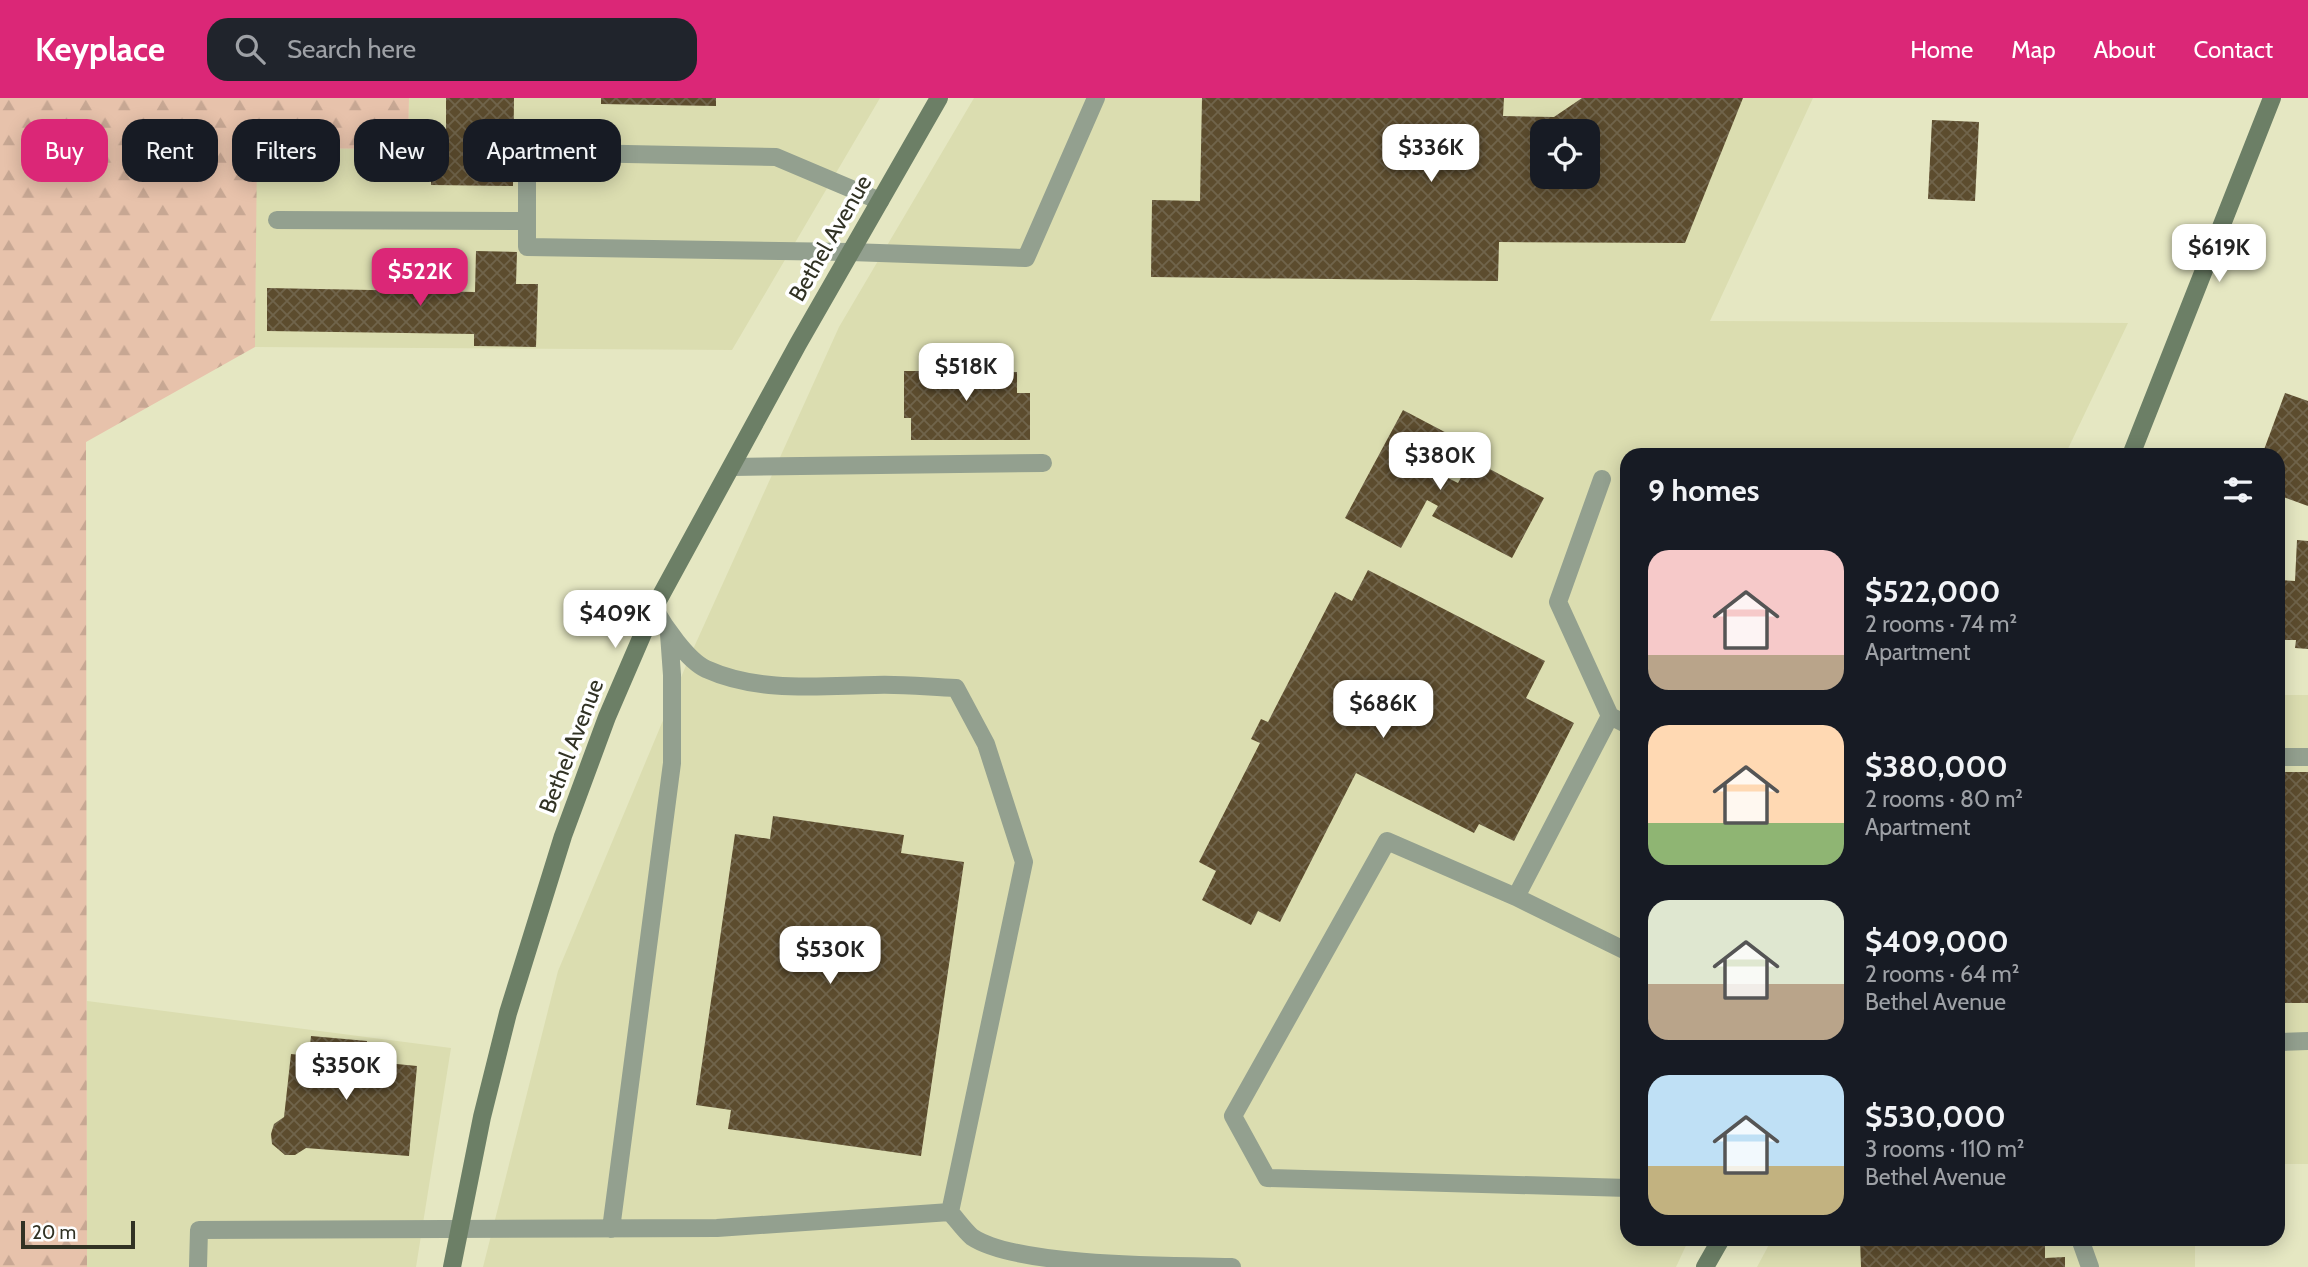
<!DOCTYPE html>
<html lang="en">
<head>
<meta charset="utf-8">
<style>
	:root { --surface:#171b24; --page:#20242c; --text:#f1f3f6; --muted:#9ea1a6; --accent:#db2777 }
	body { margin:0; font-family:Cabin,sans-serif; background:var(--page); color:var(--text); height:100vh; display:flex; flex-direction:column; font-size:26px; white-space:nowrap }
	* { box-sizing:border-box; margin:0 }
	p { font-size:23px; color:var(--muted) }
	.icon { flex:none; width:38px; height:38px; fill:none; stroke:currentColor; stroke-width:2; stroke-linecap:round; stroke-linejoin:round }
	.map { position:relative; flex:1; overflow:hidden }
	.side { position:absolute; left:1620px; top:350px; width:665px; height:798px; display:flex; flex-direction:column; background:var(--surface); border-radius:21px; box-shadow:0 4px 18px #0003 }
	.side>* { flex:none }
	.hud { position:absolute; left:21px; top:21px; width:665px; height:63px; display:flex; gap:14px }
	.buttons { position:absolute; left:1530px; top:21px; display:grid; gap:14px }
	.buttons a { display:grid; place-items:center; width:70px; height:70px; border-radius:14px; background:var(--surface); box-shadow:0 4px 18px #0003; font-size:35px }
	.scale { position:absolute; left:21px; bottom:18px; width:114px; box-sizing:border-box; padding-left:7px; border:4px solid #313224; border-top:0; font-size:19px; line-height:24px; white-space:nowrap; color:#313224; -webkit-text-stroke:5px #fff; paint-order:stroke }
	.price { position:absolute; translate:-50% -60px; padding:0 16px; border-radius:14px; background:#fff; color:#222; font-size:23px; line-height:46px; filter:drop-shadow(0 2px 4px #0008) }
	.price::after { content:''; position:absolute; left:50%; top:42px; width:21px; height:16px; margin-left:-10px; background:inherit; clip-path:polygon(0 0,100% 0,50% 100%) }
	.price.selected { background:var(--accent); color:#fff }
	ul { padding:0; list-style:none }
	li { display:flex; align-items:center; gap:21px; height:175px; padding:0 28px }
	li span { display:grid; place-items:center; flex:none; width:196px; height:140px; border-radius:21px; color:#555 }
	li>.icon { margin-inline-start:auto }
	span .icon { width:84px; height:84px; fill:#fffc; stroke-width:1 }
	li b { font-size:30px }
	h2 { display:flex; justify-content:space-between; align-items:center; height:84px; padding:0 28px; font-size:30px }
	.chip { padding:0 24px; border-radius:21px; background:var(--surface); box-shadow:0 4px 18px #0003; font-size:24px; line-height:63px }
	.chip.selected { background:var(--accent); color:#fff }
	header { display:flex; align-items:center; gap:42px; box-sizing:border-box; height:98px; padding:0 35px; background:var(--accent); color:#fff }
	header strong { font-size:33px }
	nav { display:flex; gap:38px; margin-inline-start:auto; font-size:24px }
	.search { width:490px; height:63px; background:var(--page); display:flex; align-items:center; gap:18px; box-sizing:border-box; padding:0 24px; border-radius:21px; color:var(--muted); font-size:26px }
	.map>svg:first-child { display:block }
	.built { fill:#dbddb0; fill-rule:evenodd }
	.forest { fill:url(#forest-firs) }
	.building { fill:url(#building-cross-hatch); fill-rule:evenodd }
	.lines { fill:none; stroke-linecap:round; stroke-linejoin:round }
	.lane { stroke:#93a08f; stroke-width:18 }
	.secondary { stroke:#6c7f66; stroke-width:18 }
	.labels { text-anchor:middle; dominant-baseline:central; stroke-width:7; stroke-linejoin:round; paint-order:stroke }
	.street-label { font-size:23px; fill:#313224; stroke:#fff }
</style>
</head>
<body>
<header>
<strong>Keyplace</strong>
<div class="search"><svg class="icon" aria-label="search" viewBox="0 0 24 24"><circle cx="10" cy="10" r="6"/><path d="M15 15l6 6"/></svg>Search here</div>
<nav><a>Home</a><a>Map</a><a>About</a><a>Contact</a></nav>
</header>
<div class="map">
<svg width="2308" height="1169" viewBox="0 0 2308 1169">
	<defs>
		<pattern id="forest-firs" width="22" height="20" patternUnits="userSpaceOnUse" patternTransform="scale(1.75)"><rect width="22" height="20" fill="#e7c2ab"/><path d="M5 1l3.5 6h-7zM16 11l3.5 6h-7z" fill="#c7a793"/></pattern>
		<pattern id="building-cross-hatch" width="8" height="8" patternUnits="userSpaceOnUse" patternTransform="scale(1.75)"><rect width="8" height="8" fill="#5c4c2e"/><path d="M0 0l8 8M0 8l8-8" fill="none" stroke="#70644b"/></pattern>
	</defs>
	<rect width="100%" height="100%" fill="#e5e7c2"/>
	<path class="built" d="M409,0h471l-148,252 -477,-3 1,-199 152,1z
		M974,0h839l-103,223 418,2 -63,132h-437v784h61l-13,28h-1193l75,-296 132,-315 149,-329zM1542,33h45v46h-45z
		M2278,597h30v469h-29z
		M87,903l364,47 -35,219h-329z
		M1772,1141h423v28h-438z"/>
	<path class="forest" d="M0,0h409l-1,51 -151,-1 -2,199 -169,95 1,825h-87z"/>
	<path class="building" d="M446,0h68l-1,88 -82,-1v-56h15z
		M601,0h115v8l-115,-2z
		M1202,0h302l-1,18 51,1 28,-19h161l-58,145 -186,-1 -1,39 -347,-4 1,-77 48,1zM1542,33h45v46h-45z
		M1932,22l47,2 -4,79 -47,-2z
		M476,153l41,1 -1,32h22l-2,63 -62,-1v-12l-207,-3v-43l208,4z
		M942,256h39v18h36v21h13v47h-119v-22h-7v-47h38z
		M2285,295l23,8v105l-30,-11v-40h-16z
		M1403,312l55,29 -18,35 18,9 13,-24 73,39 -32,60 -80,-42 6,-10 -11,-6 -26,48 -56,-30z
		M2297,442l11,1v108l-13,-1 1,-8h-18v-60l17,1z
		M1368,472l177,91 -19,37 48,25 -60,118 -35,-17 -5,9 -118,-60 -76,149 -22,-11 -7,14 -49,-25 14,-29 -17,-9 61,-119 -9,-4 10,-20 7,3 67,-130 17,9z
		M2278,674h30v231h-30z
		M773,718l131,19 -3,18 63,9 -43,294 -193,-27 3,-19 -35,-5 39,-271 35,5z
		M311,938l56,5 -1,20 51,5 -8,90 -103,-8 -11,7h-10l-13,-11 -1,-10 3,-10 10,-7 7,-63 18,2z
		M1860,1141h185v19l20,-1v10h-204z"/>
	<g class="lines">
		<path class="lane" d="M880,103l-104,-44 -249,-5v95l323,5 176,6 70,-160
			M277,122l250,1
			M732,369l311,-4
			M1602,381l-44,123 52,114 18,9
			M1610,618l-94,181 -129,-56 -154,275 34,62 361,10
			M2278,659h30
			M1516,799l112,55
			M2278,944l30,-1
			M950,1114c7,8 14,18 22,25 45,30 200,29 260,30
			M611,1131l61,-466v-88l-3,-41
			M2080,1141l10,28
			M198,1169l1,-37 518,-2 233,-16 74,-350 -38,-118 -30,-56c-27,-1 -54,-4 -81,-3 -56,1 -116,8 -169,-16 -19,-9 -42,-43 -52,-61"/>
		<path class="secondary" d="M2131,357l141,-357
			M452,1169l30,-150 26,-104 55,-177 44,-119 47,-109 144,-264 141,-246
			M1705,1169l16,-28"/>
	</g>
	<g class="labels">
		<g class="street-label">
			<text transform="translate(830 140) rotate(-60)">Bethel Avenue</text>
			<text transform="translate(571 648) rotate(-69)">Bethel Avenue</text>
		</g>
	</g>
</svg>
<div class="buttons">
<a><svg class="icon" aria-label="locate" viewBox="0 0 24 24"><circle cx="12" cy="12" r="6"/><path d="M12 2v4M12 18v4M2 12h4M18 12h4"/></svg></a>
</div>
<div class="scale">20 m</div>
<b class="price" style="left:1431px;top:86px">$336K</b>
<b class="price" style="left:2219px;top:186px">$619K</b>
<b class="price selected" style="left:420px;top:210px">$522K</b>
<b class="price" style="left:966px;top:305px">$518K</b>
<b class="price" style="left:1440px;top:394px">$380K</b>
<b class="price" style="left:615px;top:552px">$409K</b>
<b class="price" style="left:1383px;top:642px">$686K</b>
<b class="price" style="left:830px;top:888px">$530K</b>
<b class="price" style="left:346px;top:1004px">$350K</b>
<div class="hud">
<a class="chip selected">Buy</a>
<a class="chip">Rent</a>
<a class="chip">Filters</a>
<a class="chip">New</a>
<a class="chip">Apartment</a>
</div>
<section class="side">
<h2>9 homes<svg class="icon" aria-label="filters" viewBox="0 0 24 24"><path d="M4 7h16M4 17h16"/><circle cx="9" cy="7" r="2"/><circle cx="15" cy="17" r="2"/></svg></h2>
<ul>
<li><span style="background:linear-gradient(#f6c9c9 75%,#b9a48a 0)"><svg class="icon" aria-label="home" viewBox="0 0 24 24"><path d="M3 11l9-7 9 7M6 9v11h12V9"/></svg></span><div><b>$522,000</b><p>2 rooms · 74 m²</p><p>Apartment</p></div></li>
<li><span style="background:linear-gradient(#ffd9b3 70%,#8fb573 0)"><svg class="icon" aria-label="home" viewBox="0 0 24 24"><path d="M3 11l9-7 9 7M6 9v11h12V9"/></svg></span><div><b>$380,000</b><p>2 rooms · 80 m²</p><p>Apartment</p></div></li>
<li><span style="background:linear-gradient(#dfe7d0 60%,#b9a48a 0)"><svg class="icon" aria-label="home" viewBox="0 0 24 24"><path d="M3 11l9-7 9 7M6 9v11h12V9"/></svg></span><div><b>$409,000</b><p>2 rooms · 64 m²</p><p>Bethel Avenue</p></div></li>
<li><span style="background:linear-gradient(#bfe0f5 65%,#c2b280 0)"><svg class="icon" aria-label="home" viewBox="0 0 24 24"><path d="M3 11l9-7 9 7M6 9v11h12V9"/></svg></span><div><b>$530,000</b><p>3 rooms · 110 m²</p><p>Bethel Avenue</p></div></li>
</ul>
</section>
</div>
</body>
</html>
